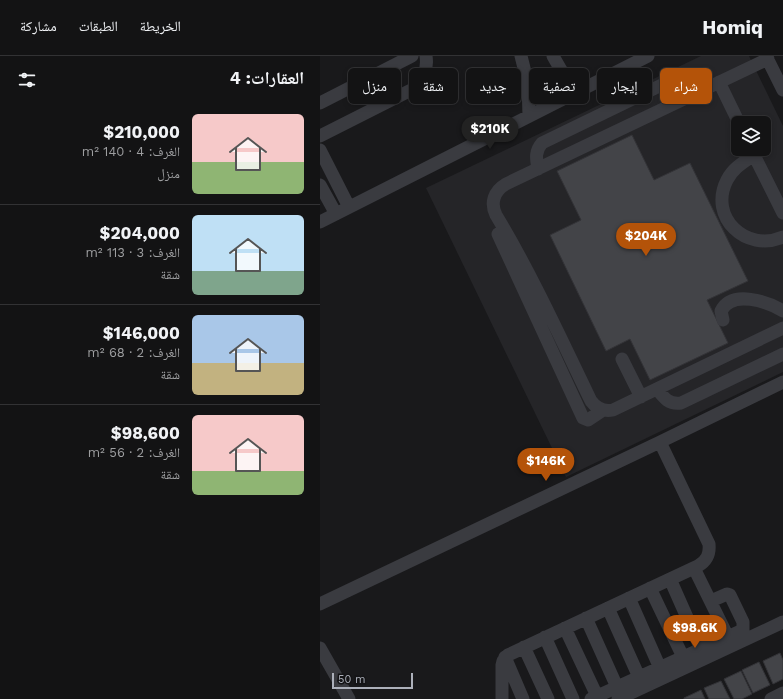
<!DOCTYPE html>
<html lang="ar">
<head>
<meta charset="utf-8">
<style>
	:root { --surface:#131314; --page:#1c1c1d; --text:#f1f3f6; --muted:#9d9ea0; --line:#323234; --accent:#b45309 }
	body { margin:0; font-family:"Work Sans","Noto Naskh Arabic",sans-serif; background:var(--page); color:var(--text); direction:rtl; height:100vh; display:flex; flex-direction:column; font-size:15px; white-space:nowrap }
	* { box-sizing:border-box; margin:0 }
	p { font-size:13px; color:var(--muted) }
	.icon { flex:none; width:22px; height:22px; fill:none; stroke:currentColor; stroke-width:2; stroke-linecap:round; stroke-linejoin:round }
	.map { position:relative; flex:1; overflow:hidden; direction:ltr }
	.details { display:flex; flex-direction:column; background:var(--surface); width:320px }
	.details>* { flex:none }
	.top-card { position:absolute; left:12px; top:12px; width:380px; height:36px; direction:rtl; display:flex; gap:8px }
	.tools { position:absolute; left:411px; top:60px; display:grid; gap:8px }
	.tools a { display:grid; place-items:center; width:40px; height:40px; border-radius:6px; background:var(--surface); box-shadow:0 2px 6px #0003,0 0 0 1px var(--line); font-size:20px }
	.scale { position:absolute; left:12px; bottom:10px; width:81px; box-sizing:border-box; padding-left:4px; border:2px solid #acb0ba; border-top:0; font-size:11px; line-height:14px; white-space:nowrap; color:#acb0ba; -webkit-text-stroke:3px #141416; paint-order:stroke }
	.price { position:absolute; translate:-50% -34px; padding:0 9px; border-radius:14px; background:var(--accent); color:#fff; font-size:13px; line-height:26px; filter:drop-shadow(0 1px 2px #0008) }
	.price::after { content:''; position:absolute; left:50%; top:24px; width:12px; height:9px; margin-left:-6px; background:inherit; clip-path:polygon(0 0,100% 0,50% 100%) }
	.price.active { background:#222; color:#fff }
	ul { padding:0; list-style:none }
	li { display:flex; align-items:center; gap:12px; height:100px; padding:0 16px }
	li+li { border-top:1px solid var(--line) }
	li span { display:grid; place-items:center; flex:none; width:112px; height:80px; border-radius:6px; color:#555 }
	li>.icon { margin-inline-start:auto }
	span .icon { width:48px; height:48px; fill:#fffc; stroke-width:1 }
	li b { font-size:17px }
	h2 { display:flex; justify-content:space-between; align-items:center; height:48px; padding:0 16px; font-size:17px }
	.chip { padding:0 14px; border-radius:6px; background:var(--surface); box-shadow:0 2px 6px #0003,0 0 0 1px var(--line); font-size:14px; line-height:36px }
	.chip.active { background:var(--accent); color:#fff }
	header { display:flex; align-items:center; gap:24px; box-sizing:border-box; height:56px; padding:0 20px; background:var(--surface); border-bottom:1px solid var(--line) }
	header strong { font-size:19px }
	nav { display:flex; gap:22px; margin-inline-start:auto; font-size:14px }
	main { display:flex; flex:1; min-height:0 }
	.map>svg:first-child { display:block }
	.built { fill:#252528; fill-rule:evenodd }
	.building { fill:#434448; stroke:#333337 }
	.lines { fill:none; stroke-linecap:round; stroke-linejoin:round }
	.minor { stroke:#3a3b40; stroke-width:13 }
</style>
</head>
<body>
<header>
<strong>Homiq</strong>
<nav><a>الخريطة</a><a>الطبقات</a><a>مشاركة</a></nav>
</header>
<main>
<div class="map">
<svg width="463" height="643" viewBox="0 0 463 643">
	<rect width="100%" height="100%" fill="#19191b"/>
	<path class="built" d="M381,0h48l34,70v246l-217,105 -140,-289zM418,67h26v26h-26z"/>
	<path class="building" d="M312,79l22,45 36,-17 58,118 -41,19 21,43 -78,37 -20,-41 -24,12 -56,-116 31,-15 -24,-49z
		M460,597l3,7v19l-10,5 -10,-23z
		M439,606l11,23 -17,8 -11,-23z
		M421,615l11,23 -10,5h-8l-10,-20z
		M401,625l9,18h-21l-5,-11z
		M381,634l4,9h-21v-1z"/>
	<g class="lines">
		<path class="minor" d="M201,0l7,28 1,32
			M233,0l8,14 18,21
			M446,0l17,34
			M448,3l-262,125c-12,7 -16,19 -10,31 36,60 65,124 95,186 6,8 13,11 22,9l170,-82
			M399,26l20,41
			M0,47l92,-47
			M0,80l95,-48c9,-9 13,-19 11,-32
			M431,93l32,64
			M0,94l29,57
			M434,99c-10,7 -21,13 -27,25 -19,37 19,73 56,57
			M218,113c-2,-11 -3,-18 4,-26l134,-65c14,-7 21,1 30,10
			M0,129l16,29
			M0,166l328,-166
			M178,178l85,184 5,2 15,-10
			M403,264l-2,-9c11,-22 47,-9 62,0
			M302,303l19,38
			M337,333c7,9 12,16 24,14l102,-49
			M374,512l34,69
			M350,523l31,70
			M330,532l33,69
			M309,542l31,70
			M0,548l340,-162 123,-60
			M288,552l31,69
			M266,562l31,69
			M245,572l32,68
			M225,581l28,62
			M204,591l24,52
			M0,592l29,51
			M185,601l18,42
			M182,643v-34l1,-4 5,-6 190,-89c9,-5 12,-12 11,-22l-49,-102
			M271,643l152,-69v-8l-13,-27 -3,-1 -16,7
			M298,643l165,-77
			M451,643l12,-6"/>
	</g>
</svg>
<div class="tools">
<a><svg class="icon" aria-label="layers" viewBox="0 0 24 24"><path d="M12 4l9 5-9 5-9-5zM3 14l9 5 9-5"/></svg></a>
</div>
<div class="scale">50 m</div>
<b class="price active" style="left:170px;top:94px">$210K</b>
<b class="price" style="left:326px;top:201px">$204K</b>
<b class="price" style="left:226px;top:426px">$146K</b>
<b class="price" style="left:375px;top:593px">$98.6K</b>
<div class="top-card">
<a class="chip active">شراء</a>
<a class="chip">إيجار</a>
<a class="chip">تصفية</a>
<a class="chip">جديد</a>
<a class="chip">شقة</a>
<a class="chip">منزل</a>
</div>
</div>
<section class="details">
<h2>العقارات: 4<svg class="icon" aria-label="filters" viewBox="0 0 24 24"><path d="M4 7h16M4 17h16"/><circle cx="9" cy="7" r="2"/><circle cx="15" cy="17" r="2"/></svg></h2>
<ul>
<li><span style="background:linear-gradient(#f6c9c9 60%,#8fb573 0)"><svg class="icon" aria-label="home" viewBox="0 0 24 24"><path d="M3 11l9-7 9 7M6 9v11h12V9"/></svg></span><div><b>$210,000</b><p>الغرف: 4 · 140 m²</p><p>منزل</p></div></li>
<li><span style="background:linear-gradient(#bfe0f5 70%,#7fa58c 0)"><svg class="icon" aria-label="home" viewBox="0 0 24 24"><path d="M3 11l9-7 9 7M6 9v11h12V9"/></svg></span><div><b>$204,000</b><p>الغرف: 3 · 113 m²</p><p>شقة</p></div></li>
<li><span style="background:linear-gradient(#a9c7e8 60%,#c2b280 0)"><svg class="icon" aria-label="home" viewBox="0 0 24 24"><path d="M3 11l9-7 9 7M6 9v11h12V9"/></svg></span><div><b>$146,000</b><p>الغرف: 2 · 68 m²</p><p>شقة</p></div></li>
<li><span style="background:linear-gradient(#f6c9c9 70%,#8fb573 0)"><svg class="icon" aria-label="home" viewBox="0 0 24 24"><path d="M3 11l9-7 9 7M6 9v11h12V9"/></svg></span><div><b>$98,600</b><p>الغرف: 2 · 56 m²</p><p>شقة</p></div></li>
</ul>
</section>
</main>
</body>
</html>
